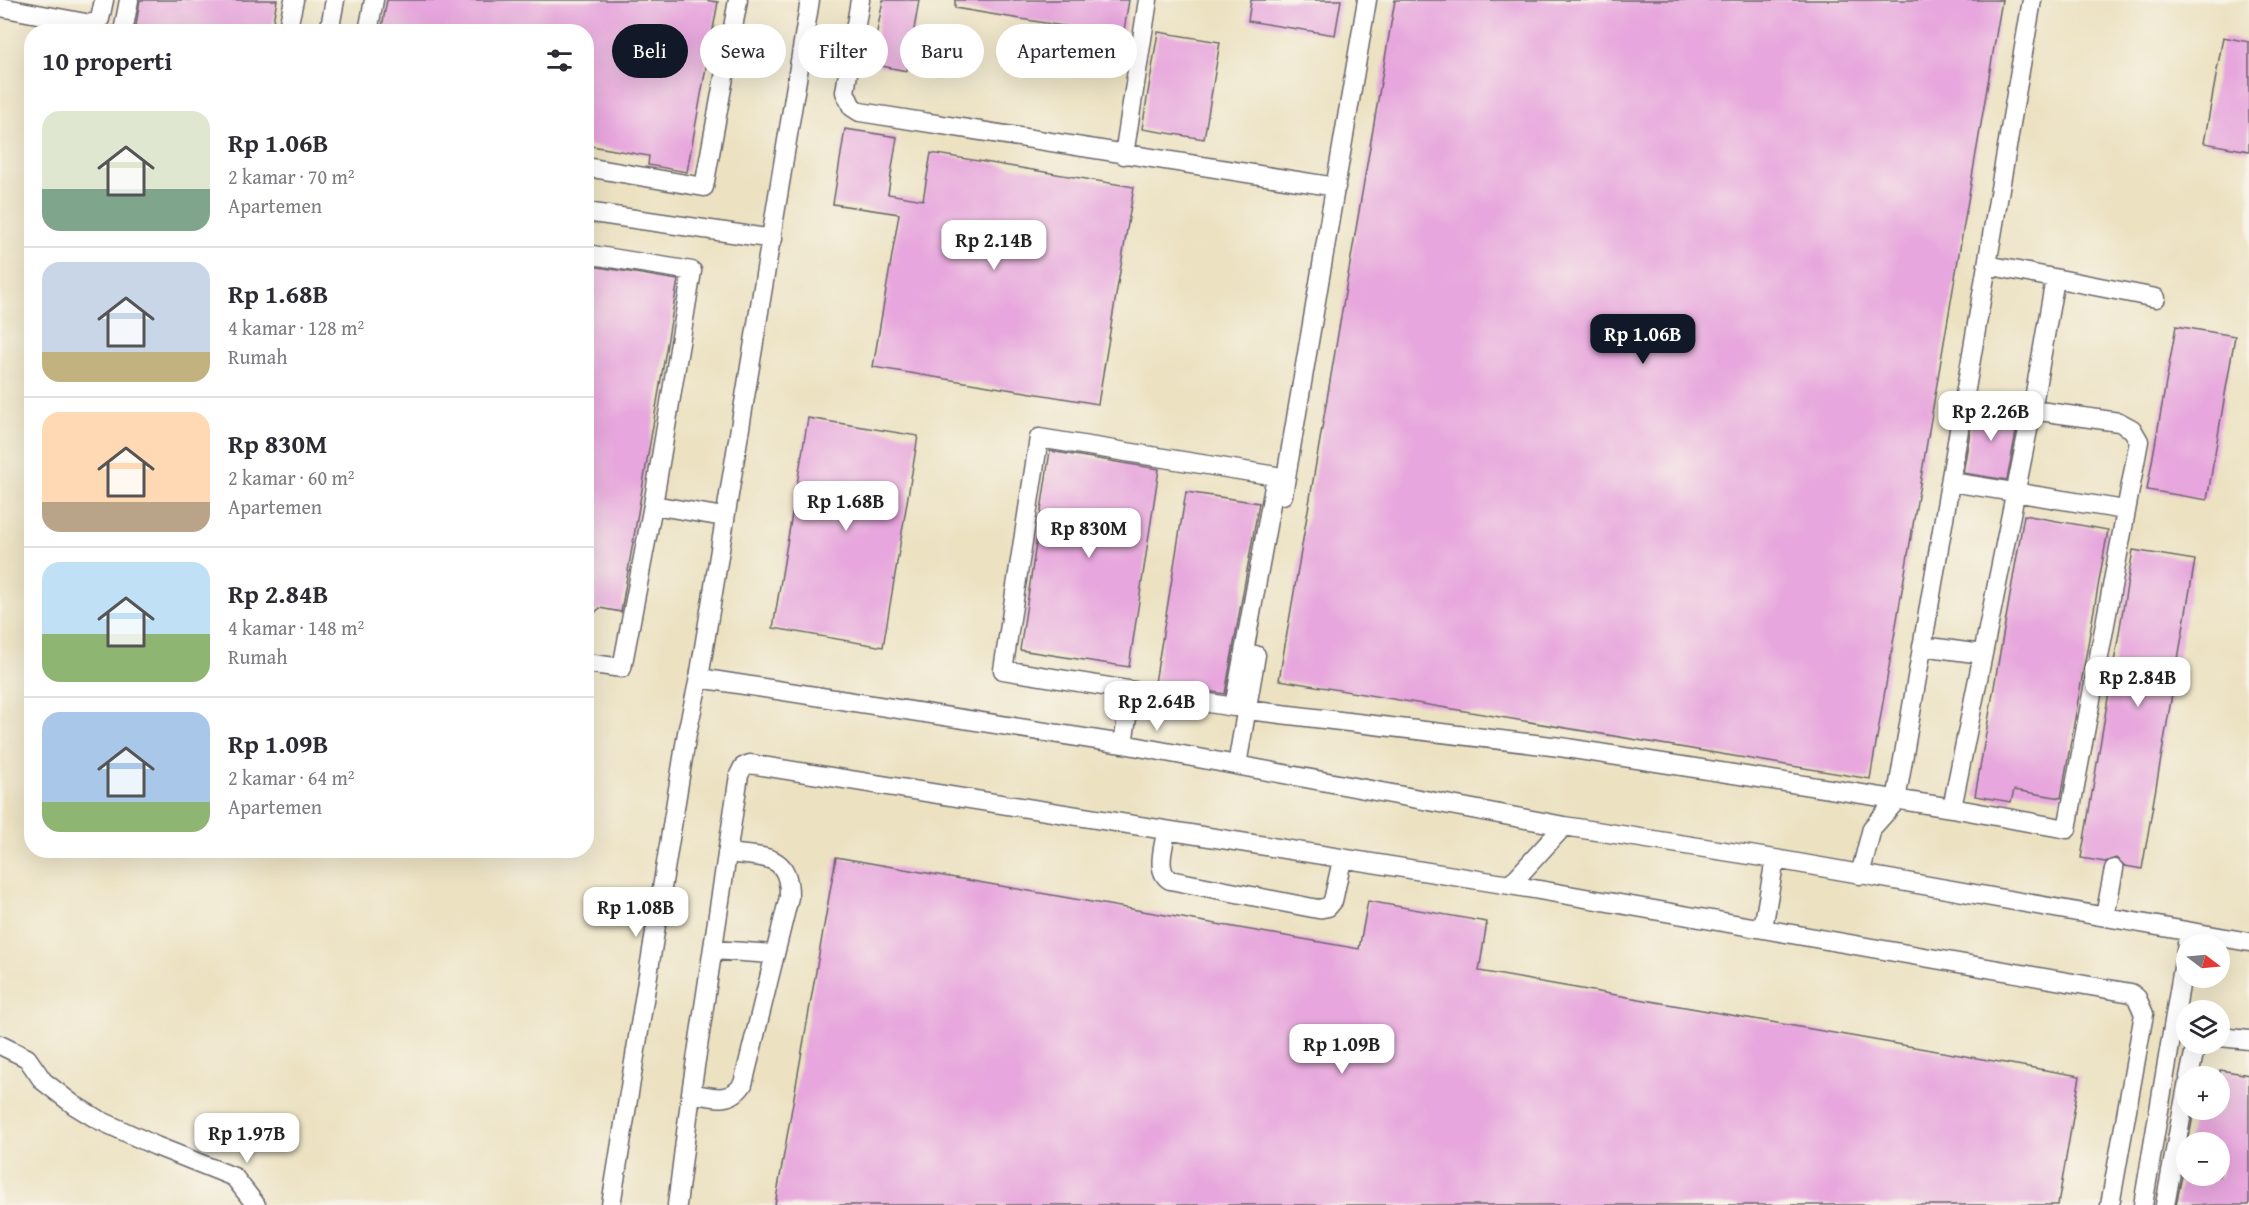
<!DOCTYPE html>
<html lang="id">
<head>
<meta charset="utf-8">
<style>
	:root { --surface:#fff; --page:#f2f2f3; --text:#2b2b33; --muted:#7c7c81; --line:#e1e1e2; --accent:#111827 }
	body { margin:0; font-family:"Gentium Book Plus",serif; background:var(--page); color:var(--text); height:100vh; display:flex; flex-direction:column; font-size:22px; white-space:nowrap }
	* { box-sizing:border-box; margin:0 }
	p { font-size:20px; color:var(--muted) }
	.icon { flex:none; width:33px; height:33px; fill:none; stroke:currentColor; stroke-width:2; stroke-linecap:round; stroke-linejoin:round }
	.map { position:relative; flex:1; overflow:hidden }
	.drawer { position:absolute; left:24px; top:24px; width:570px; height:834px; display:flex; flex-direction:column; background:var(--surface); border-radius:24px; box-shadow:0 6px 24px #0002 }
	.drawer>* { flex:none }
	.top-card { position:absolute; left:612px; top:24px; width:570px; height:54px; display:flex; gap:12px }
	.needle { width:39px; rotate:106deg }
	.tools { position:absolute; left:2176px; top:934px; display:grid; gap:12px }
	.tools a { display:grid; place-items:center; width:54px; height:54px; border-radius:50%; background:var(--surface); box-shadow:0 6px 24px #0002; font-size:30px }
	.price { position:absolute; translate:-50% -51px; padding:0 14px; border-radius:12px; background:#fff; color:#222; font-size:20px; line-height:39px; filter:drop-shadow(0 2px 3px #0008) }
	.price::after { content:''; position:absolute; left:50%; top:36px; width:18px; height:14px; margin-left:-9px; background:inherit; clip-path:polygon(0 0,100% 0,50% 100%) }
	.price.on { background:var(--accent); color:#fff }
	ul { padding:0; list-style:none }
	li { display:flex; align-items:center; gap:18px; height:150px; padding:0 18px }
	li+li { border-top:2px solid var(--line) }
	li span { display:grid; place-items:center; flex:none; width:168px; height:120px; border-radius:18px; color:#555 }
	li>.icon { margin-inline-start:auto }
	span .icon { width:72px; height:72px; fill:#fffc; stroke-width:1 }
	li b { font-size:26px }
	h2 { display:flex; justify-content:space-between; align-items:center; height:72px; padding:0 18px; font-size:26px }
	.tag { padding:0 21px; border-radius:27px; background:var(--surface); box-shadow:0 6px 24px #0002; font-size:21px; line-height:54px }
	.tag.on { background:var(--accent); color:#fff }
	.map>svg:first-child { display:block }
	.building { fill:#e7a6dd }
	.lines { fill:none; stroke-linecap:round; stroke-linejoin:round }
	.minor-casing { stroke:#69656a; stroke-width:21 }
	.minor { stroke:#fff; stroke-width:18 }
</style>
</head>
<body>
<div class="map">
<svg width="2249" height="1205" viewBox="0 0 2249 1205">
	<rect width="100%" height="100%" fill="#f7f3e8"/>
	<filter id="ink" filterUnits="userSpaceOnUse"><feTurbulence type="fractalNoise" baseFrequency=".0167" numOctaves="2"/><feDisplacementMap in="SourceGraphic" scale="12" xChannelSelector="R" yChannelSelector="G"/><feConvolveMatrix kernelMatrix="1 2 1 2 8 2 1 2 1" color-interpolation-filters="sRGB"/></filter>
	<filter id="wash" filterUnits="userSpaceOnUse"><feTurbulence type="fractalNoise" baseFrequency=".008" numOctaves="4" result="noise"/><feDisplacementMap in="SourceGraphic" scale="24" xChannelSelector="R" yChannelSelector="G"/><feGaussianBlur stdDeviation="1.35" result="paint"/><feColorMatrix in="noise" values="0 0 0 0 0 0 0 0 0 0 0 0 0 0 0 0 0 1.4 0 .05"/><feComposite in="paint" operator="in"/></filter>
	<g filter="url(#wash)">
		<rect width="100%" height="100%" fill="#ece2c2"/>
		<g id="blocks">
			<path class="building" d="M140,0h137l-6,32h-136z
				M387,0h317l14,2 -31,170 -39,-7 1,-9 -63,-11v-113h-205z
				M883,0h36l-12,71 -36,-7z
				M955,0h174l-6,36 -168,-28z
				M1251,0h90l-6,35 -87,-14z
				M1395,0h607l-132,779 -591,-99z
				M1158,32l62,10 -16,97 -62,-10z
				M2223,37l26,5v109l-45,-8z
				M845,129l52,8 -9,57 35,6 8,-47 203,34 -36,217 -225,-37 26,-153 -66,-10z
				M586,265l92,15 -57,332 -21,-4 -14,12z
				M2176,326l59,10 -28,164 -60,-10z
				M1975,403l45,8 -13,69 -44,-7z
				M808,418l110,18 -35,211 -110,-19z
				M1050,451l109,18 -30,198 -109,-17z
				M1186,492l73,11 -34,191 -70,-11z
				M2024,515l84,15 -47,268 -47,-8 -3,12 -36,-6z
				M2133,550l62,10 -53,309 -17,-3 -9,-8 -11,4 -24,-4z
				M836,857l523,92 9,-48 119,21 -8,49 601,105 -22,129h-1283z
				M2220,1070l29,5v130h-73l6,-29h38v-33h-32l6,-33h26z"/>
		</g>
	</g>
	<g filter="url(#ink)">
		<use href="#blocks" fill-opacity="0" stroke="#69656a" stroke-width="1.5"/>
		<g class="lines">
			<defs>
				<path id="minor" d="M810,0l-111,678 424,66 441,82 211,33 474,83
					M860,0l-15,92 7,15 8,5 476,75
					M0,7l91,17 9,-5 4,-19
					M123,32l6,-32
					M287,32l7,-32
					M329,32l6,-32
					M368,32l6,-32
					M1124,155l24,-155
					M586,167l118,20 34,-187
					M586,212l187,27
					M586,254l106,17 -39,234 71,12
					M1987,265l169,33
					M1039,438l237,38 -42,231 -231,-37z
					M1951,482l174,28
					M1283,495l84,-495
					M1922,646l60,8
					M586,663l36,5 31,-163
					M1247,710l313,37 392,61 115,21 72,-388 -7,-12 -13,-7 -87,-12
					M1123,744l8,-53
					M1237,765l19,-110
					M1952,808l80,-398 23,-131
					M1166,832c-2,15 -11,39 4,48l148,29 10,-2 5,-6 9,-41
					M1860,875l12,-47 24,-27 136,-801
					M1510,885l54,-59
					M2105,916l9,-47
					M1763,928l12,-69
					M714,950l59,4
					M2220,1037l29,3
					M0,1045l27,13 16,23 31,24 23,14 59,27 78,31 22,28
					M2189,1077l7,-33
					M691,1093c21,4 39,11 52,-9l46,-187c1,-45 -26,-39 -62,-44
					M611,1205l76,-472 12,-55
					M677,1205l14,-112 48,-318 4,-8 7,-3 760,121 621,108 6,5 7,16 -34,191
					M2143,1205l46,-273
					M2165,1205l22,-119"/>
			</defs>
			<use href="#minor" class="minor-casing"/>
			<use href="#minor" class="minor"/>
		</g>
	</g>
</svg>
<div class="tools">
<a><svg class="needle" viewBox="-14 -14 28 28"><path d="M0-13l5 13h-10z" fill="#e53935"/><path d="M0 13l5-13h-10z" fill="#7c7c81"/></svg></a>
<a><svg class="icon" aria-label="layers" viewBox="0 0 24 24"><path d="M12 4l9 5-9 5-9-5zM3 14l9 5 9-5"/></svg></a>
<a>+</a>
<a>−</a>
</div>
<b class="price" style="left:994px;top:271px">Rp 2.14B</b>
<b class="price on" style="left:1643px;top:365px">Rp 1.06B</b>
<b class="price" style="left:1991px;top:442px">Rp 2.26B</b>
<b class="price" style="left:846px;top:532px">Rp 1.68B</b>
<b class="price" style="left:1089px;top:559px">Rp 830M</b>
<b class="price" style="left:2138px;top:708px">Rp 2.84B</b>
<b class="price" style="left:1157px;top:732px">Rp 2.64B</b>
<b class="price" style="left:636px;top:938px">Rp 1.08B</b>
<b class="price" style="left:1342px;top:1075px">Rp 1.09B</b>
<b class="price" style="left:247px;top:1164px">Rp 1.97B</b>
<div class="top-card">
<a class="tag on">Beli</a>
<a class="tag">Sewa</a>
<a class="tag">Filter</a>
<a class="tag">Baru</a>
<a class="tag">Apartemen</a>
</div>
<section class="drawer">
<h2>10 properti<svg class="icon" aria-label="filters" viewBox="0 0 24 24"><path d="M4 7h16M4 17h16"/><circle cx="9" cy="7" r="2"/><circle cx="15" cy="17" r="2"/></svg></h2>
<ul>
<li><span style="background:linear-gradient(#dfe7d0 65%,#7fa58c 0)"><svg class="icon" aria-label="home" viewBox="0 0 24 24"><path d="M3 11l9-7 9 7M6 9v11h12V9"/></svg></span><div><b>Rp 1.06B</b><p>2 kamar · 70 m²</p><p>Apartemen</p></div></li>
<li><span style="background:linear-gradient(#c9d6e8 75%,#c2b280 0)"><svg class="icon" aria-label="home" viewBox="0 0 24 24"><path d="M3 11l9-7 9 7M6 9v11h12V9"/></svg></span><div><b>Rp 1.68B</b><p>4 kamar · 128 m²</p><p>Rumah</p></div></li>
<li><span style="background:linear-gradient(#ffd9b3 75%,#b9a48a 0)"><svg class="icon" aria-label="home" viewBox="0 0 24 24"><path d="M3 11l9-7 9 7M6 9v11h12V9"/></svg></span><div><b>Rp 830M</b><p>2 kamar · 60 m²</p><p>Apartemen</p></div></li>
<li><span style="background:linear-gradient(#bfe0f5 60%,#8fb573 0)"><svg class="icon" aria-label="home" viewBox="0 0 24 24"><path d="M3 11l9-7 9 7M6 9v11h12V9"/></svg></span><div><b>Rp 2.84B</b><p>4 kamar · 148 m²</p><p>Rumah</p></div></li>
<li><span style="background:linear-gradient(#a9c7e8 75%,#8fb573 0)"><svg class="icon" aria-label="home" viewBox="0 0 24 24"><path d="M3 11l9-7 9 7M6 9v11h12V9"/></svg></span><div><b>Rp 1.09B</b><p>2 kamar · 64 m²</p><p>Apartemen</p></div></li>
</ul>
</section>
</div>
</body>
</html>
